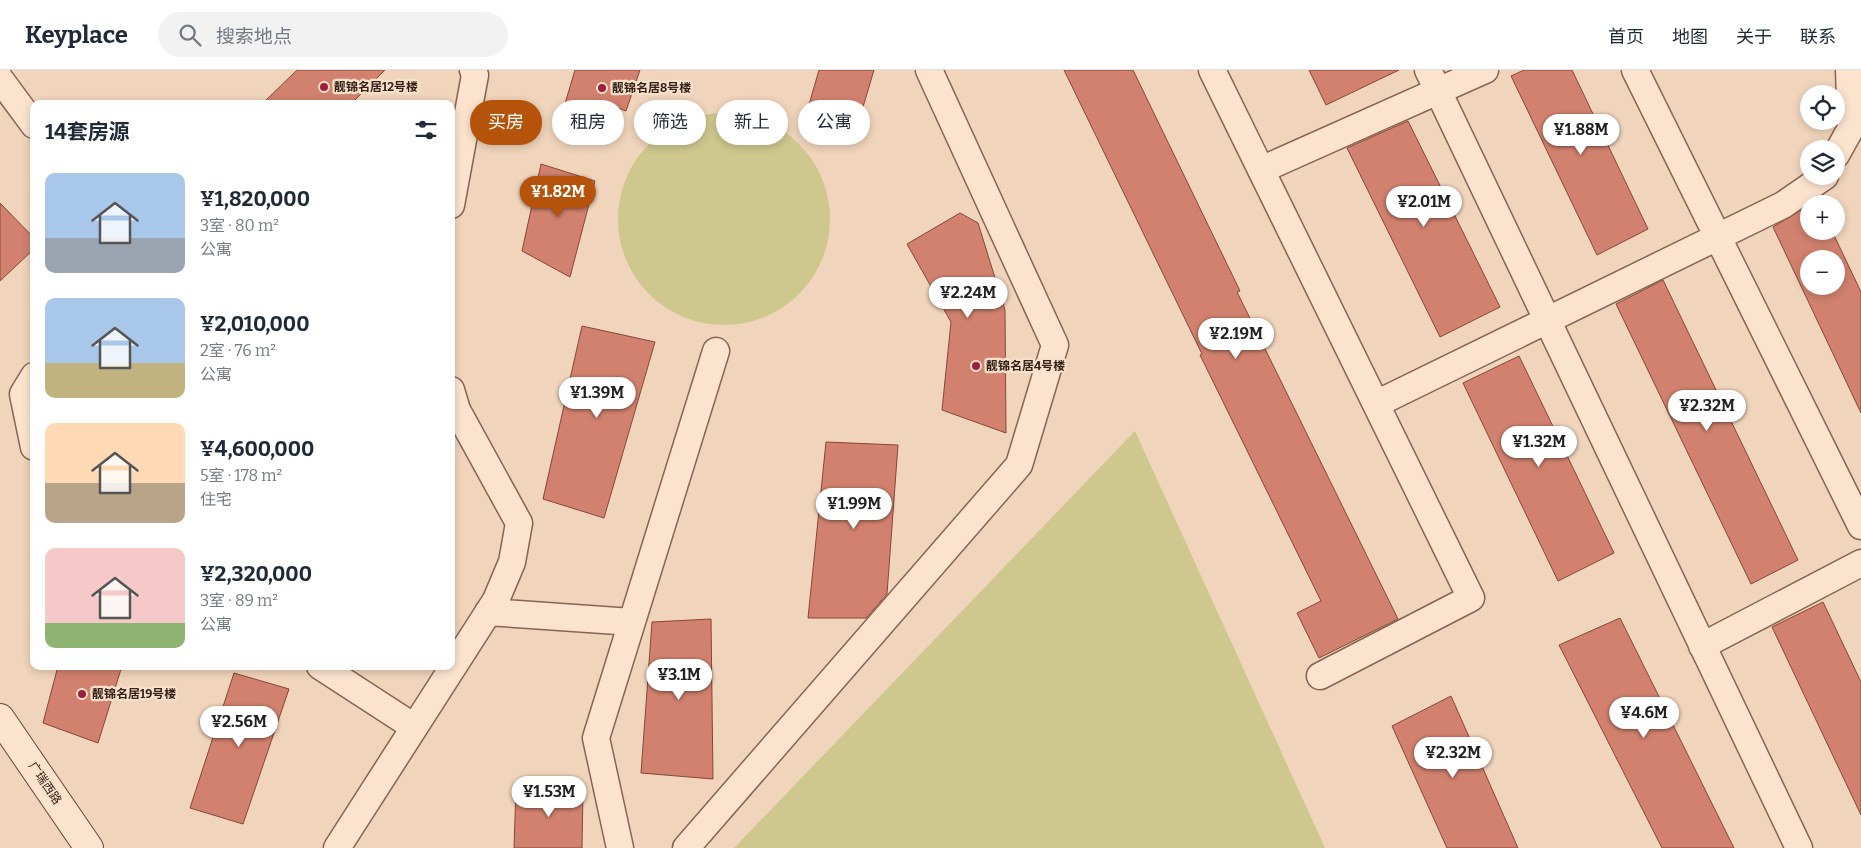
<!DOCTYPE html>
<html lang="zh">
<head>
<meta charset="utf-8">
<style>
	:root { --surface:#fff; --page:#f2f2f3; --text:#1f2937; --muted:#747a83; --line:#e0e1e3; --accent:#b45309 }
	body { margin:0; font-family:Bitter,"Noto Sans SC",serif; background:var(--page); color:var(--text); height:100vh; display:flex; flex-direction:column; font-size:19px; white-space:nowrap }
	* { box-sizing:border-box; margin:0 }
	p { font-size:16px; color:var(--muted) }
	.icon { flex:none; width:28px; height:28px; fill:none; stroke:currentColor; stroke-width:2; stroke-linecap:round; stroke-linejoin:round }
	.map { position:relative; flex:1; overflow:hidden }
	.side { position:absolute; left:30px; top:30px; width:425px; height:570px; display:flex; flex-direction:column; background:var(--surface); border-radius:10px; box-shadow:0 2px 8px #0003 }
	.side>* { flex:none }
	.guide { position:absolute; left:470px; top:30px; width:475px; height:45px; display:flex; gap:10px }
	.buttons { position:absolute; left:1800px; top:15px; display:grid; gap:10px }
	.buttons a { display:grid; place-items:center; width:45px; height:45px; border-radius:50%; background:var(--surface); box-shadow:0 2px 8px #0003; font-size:25px }
	.price { position:absolute; translate:-50% -42px; padding:0 11px; border-radius:18px; background:#fff; color:#222; font-size:16px; line-height:32px; filter:drop-shadow(0 1px 2px #0008) }
	.price::after { content:''; position:absolute; left:50%; top:30px; width:15px; height:11px; margin-left:-8px; background:inherit; clip-path:polygon(0 0,100% 0,50% 100%) }
	.price.selected { background:var(--accent); color:#fff }
	ul { padding:0; list-style:none }
	li { display:flex; align-items:center; gap:15px; height:125px; padding:0 15px }
	li span { display:grid; place-items:center; flex:none; width:140px; height:100px; border-radius:10px; color:#555 }
	li>.icon { margin-inline-start:auto }
	span .icon { width:60px; height:60px; fill:#fffc; stroke-width:1 }
	li b { font-size:21px }
	h2 { display:flex; justify-content:space-between; align-items:center; height:60px; padding:0 15px; font-size:21px }
	.tag { padding:0 18px; border-radius:22px; background:var(--surface); box-shadow:0 2px 8px #0003; font-size:18px; line-height:45px }
	.tag.selected { background:var(--accent); color:#fff }
	header { display:flex; align-items:center; gap:30px; box-sizing:border-box; height:70px; padding:0 25px; background:var(--surface); border-bottom:1px solid var(--line) }
	header strong { font-size:24px }
	nav { display:flex; gap:28px; margin-inline-start:auto; font-size:18px }
	.search { width:350px; height:45px; background:var(--page); display:flex; align-items:center; gap:12px; box-sizing:border-box; padding:0 18px; border-radius:28px; color:var(--muted); font-size:19px }
	.map>svg:first-child { display:block }
	.green { fill:#cec78e }
	.building { fill:#d1816e; stroke:#884638; fill-rule:evenodd }
	.lines { fill:none; stroke-linecap:round; stroke-linejoin:round }
	.street-casing { stroke:#886454; stroke-width:29 }
	.secondary-casing { stroke:#694537; stroke-width:30 }
	.street { stroke:#fbe3ce; stroke-width:26 }
	.secondary { stroke:#fbe3ce; stroke-width:28 }
	.poi-dot { fill:#9a213d; stroke:#f7e0ca; stroke-width:2 }
	.labels { text-anchor:middle; dominant-baseline:central; stroke-width:4.5; stroke-linejoin:round; paint-order:stroke }
	.poi-label { font-size:12px; font-weight:bold; fill:#36211a; stroke:#f7e0ca; text-anchor:start }
	.street-label { font-size:12px; fill:#36211a; stroke:#f7e0ca }
</style>
</head>
<body>
<header>
<strong>Keyplace</strong>
<div class="search"><svg class="icon" aria-label="search" viewBox="0 0 24 24"><circle cx="10" cy="10" r="6"/><path d="M15 15l6 6"/></svg>搜索地点</div>
<nav><a>首页</a><a>地图</a><a>关于</a><a>联系</a></nav>
</header>
<div class="map">
<svg width="1861" height="778" viewBox="0 0 1861 778">
	<rect width="100%" height="100%" fill="#f0d4bb"/>
	<path class="green" d="M618 149a106 106 0 1 1 212 0a106 106 0 1 1-212 0Z
		M1135,361l190,417h-591z"/>
	<path class="building" d="M297,0h88l-34,34h-89z
		M575,0h65l-14,41 -11,-4 -10,15 -41,-15z
		M819,0h55l-22,74 -50,-15z
		M1064,0h69l107,221 -3,1 161,327 -79,39 -22,-45 24,-12 -121,-246 2,-1z
		M1309,0h90l-73,35z
		M1524,0h48l76,159 -51,26 -86,-179z
		M1408,51l92,186 -60,30 -93,-189z
		M541,94l54,17 -25,96 -48,-26z
		M0,133l34,35v11l-34,32z
		M1809,135v26h23l29,61v121l-88,-186zM1809,189h27v27h-27z
		M960,143l18,10 27,87 1,123 -64,-23 9,-88 -44,-78z
		M1663,210l135,280 -47,24 -135,-280z
		M582,256l73,16 -51,176 -61,-19z
		M1519,286l95,197 -56,28 -95,-198z
		M826,372l72,3 -11,149 -21,24h-58z
		M1823,532l38,80v133l-89,-188z
		M1620,548l114,230h-72l-103,-203z
		M711,549l2,160 -72,-6 11,-151z
		M58,596h64l-24,77 -55,-20z
		M234,603l55,16 -46,135 -53,-16z
		M1451,626l67,152h-71l-55,-122z
		M516,718l67,1 -1,59h-68z"/>
	<g class="lines">
		<defs>
			<path id="street" d="M1212,0l259,528 -151,78
				M1428,0l371,778
				M1635,0l226,456
				M0,9l34,46
				M1836,85l15,-27 -2,-58
				M1261,100l224,-100
				M451,135l24,-130 -2,-5
				M34,306l-11,18 11,53
				M1376,334l407,-199 42,-29
				M488,542l144,10
				M1702,576l159,-83
				M320,596l94,61
				M337,778l159,-248 16,-38 7,-39 -62,-113 -6,-20
				M620,778l-24,-110 120,-387
				M686,778l333,-383 36,-120 -126,-275"/>
			<path id="secondary" d="M0,648l89,130"/>
		</defs>
		<use href="#street" class="street-casing"/>
		<use href="#secondary" class="secondary-casing"/>
		<use href="#street" class="street"/>
		<use href="#secondary" class="secondary"/>
	</g>
	<g class="poi-dot">
		<circle cx="324" cy="17" r="5"/>
		<circle cx="602" cy="18" r="5"/>
		<circle cx="976" cy="296" r="5"/>
		<circle cx="82" cy="624" r="5"/>
	</g>
	<g class="labels">
		<g class="poi-label">
			<text x="334" y="17">靓锦名居12号楼</text>
			<text x="612" y="18">靓锦名居8号楼</text>
			<text x="986" y="296">靓锦名居4号楼</text>
			<text x="92" y="624">靓锦名居19号楼</text>
		</g>
		<g class="street-label">
			<text transform="translate(45 713) rotate(56)">广瑞西路</text>
		</g>
	</g>
</svg>
<div class="buttons">
<a><svg class="icon" aria-label="locate" viewBox="0 0 24 24"><circle cx="12" cy="12" r="6"/><path d="M12 2v4M12 18v4M2 12h4M18 12h4"/></svg></a>
<a><svg class="icon" aria-label="layers" viewBox="0 0 24 24"><path d="M12 4l9 5-9 5-9-5zM3 14l9 5 9-5"/></svg></a>
<a>+</a>
<a>−</a>
</div>
<b class="price" style="left:1581px;top:86px">¥1.88M</b>
<b class="price selected" style="left:558px;top:148px">¥1.82M</b>
<b class="price" style="left:1424px;top:158px">¥2.01M</b>
<b class="price" style="left:968px;top:249px">¥2.24M</b>
<b class="price" style="left:1236px;top:290px">¥2.19M</b>
<b class="price" style="left:597px;top:349px">¥1.39M</b>
<b class="price" style="left:1707px;top:362px">¥2.32M</b>
<b class="price" style="left:1539px;top:398px">¥1.32M</b>
<b class="price" style="left:854px;top:460px">¥1.99M</b>
<b class="price" style="left:679px;top:631px">¥3.1M</b>
<b class="price" style="left:1644px;top:669px">¥4.6M</b>
<b class="price" style="left:239px;top:678px">¥2.56M</b>
<b class="price" style="left:1453px;top:709px">¥2.32M</b>
<b class="price" style="left:549px;top:748px">¥1.53M</b>
<div class="guide">
<a class="tag selected">买房</a>
<a class="tag">租房</a>
<a class="tag">筛选</a>
<a class="tag">新上</a>
<a class="tag">公寓</a>
</div>
<section class="side">
<h2>14套房源<svg class="icon" aria-label="filters" viewBox="0 0 24 24"><path d="M4 7h16M4 17h16"/><circle cx="9" cy="7" r="2"/><circle cx="15" cy="17" r="2"/></svg></h2>
<ul>
<li><span style="background:linear-gradient(#a9c7e8 65%,#9aa5b1 0)"><svg class="icon" aria-label="home" viewBox="0 0 24 24"><path d="M3 11l9-7 9 7M6 9v11h12V9"/></svg></span><div><b>¥1,820,000</b><p>3室 · 80 m²</p><p>公寓</p></div></li>
<li><span style="background:linear-gradient(#a9c7e8 65%,#c2b280 0)"><svg class="icon" aria-label="home" viewBox="0 0 24 24"><path d="M3 11l9-7 9 7M6 9v11h12V9"/></svg></span><div><b>¥2,010,000</b><p>2室 · 76 m²</p><p>公寓</p></div></li>
<li><span style="background:linear-gradient(#ffd9b3 60%,#b9a48a 0)"><svg class="icon" aria-label="home" viewBox="0 0 24 24"><path d="M3 11l9-7 9 7M6 9v11h12V9"/></svg></span><div><b>¥4,600,000</b><p>5室 · 178 m²</p><p>住宅</p></div></li>
<li><span style="background:linear-gradient(#f6c9c9 75%,#8fb573 0)"><svg class="icon" aria-label="home" viewBox="0 0 24 24"><path d="M3 11l9-7 9 7M6 9v11h12V9"/></svg></span><div><b>¥2,320,000</b><p>3室 · 89 m²</p><p>公寓</p></div></li>
</ul>
</section>
</div>
</body>
</html>
